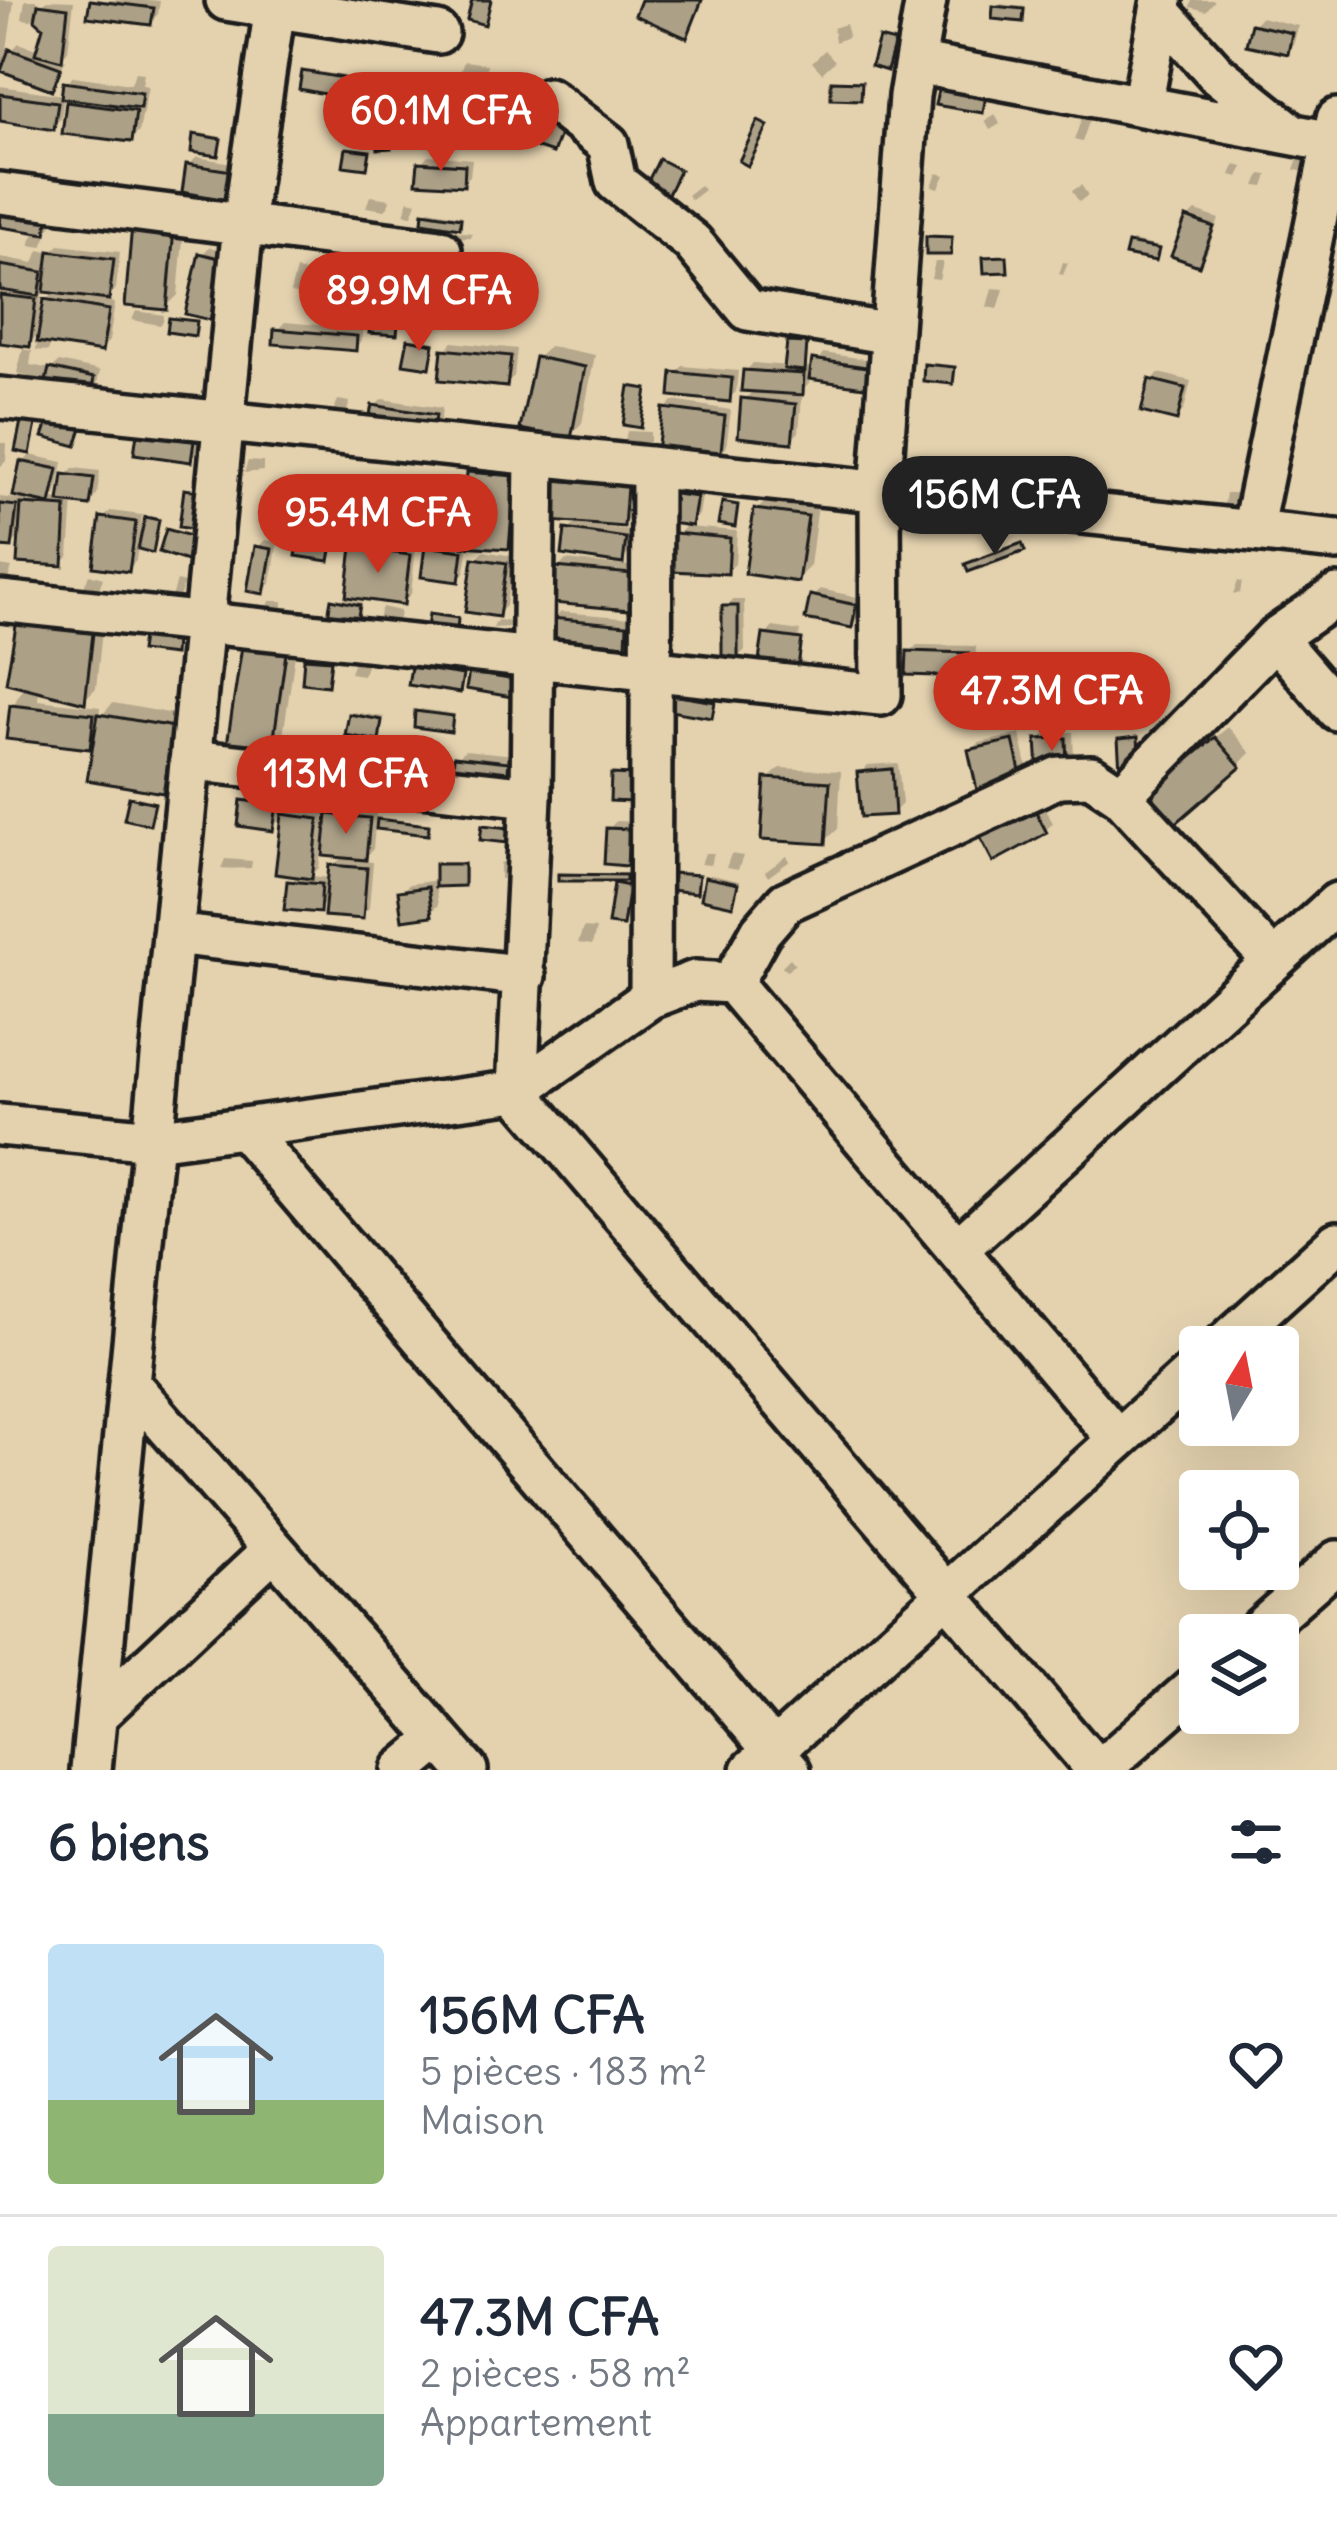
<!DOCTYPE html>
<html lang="fr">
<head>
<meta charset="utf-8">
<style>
	:root { --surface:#fff; --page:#f6f6f7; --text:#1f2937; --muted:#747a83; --line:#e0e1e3; --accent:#c8321e }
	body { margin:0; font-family:Delius,sans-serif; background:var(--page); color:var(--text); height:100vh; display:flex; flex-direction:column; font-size:45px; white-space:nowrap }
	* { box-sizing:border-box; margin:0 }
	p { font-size:39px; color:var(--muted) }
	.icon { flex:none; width:66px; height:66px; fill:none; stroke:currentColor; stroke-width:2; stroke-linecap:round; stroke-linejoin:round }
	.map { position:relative; height:1770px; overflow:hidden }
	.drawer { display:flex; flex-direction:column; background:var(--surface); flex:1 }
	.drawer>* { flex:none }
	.needle { width:78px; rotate:10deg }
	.buttons { position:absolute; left:1179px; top:1326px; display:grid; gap:24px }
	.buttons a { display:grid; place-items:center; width:120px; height:120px; border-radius:12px; background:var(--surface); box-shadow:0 12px 48px #0002; font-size:60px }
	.price { position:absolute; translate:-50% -102px; padding:0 27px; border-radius:42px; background:var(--accent); color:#fff; font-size:39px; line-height:78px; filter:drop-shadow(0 3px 6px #0008) }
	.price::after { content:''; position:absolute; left:50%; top:72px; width:36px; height:27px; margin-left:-18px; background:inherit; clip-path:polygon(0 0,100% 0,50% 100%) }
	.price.active { background:#222; color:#fff }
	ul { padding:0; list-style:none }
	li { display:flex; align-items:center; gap:36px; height:300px; padding:0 48px }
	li+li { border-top:3px solid var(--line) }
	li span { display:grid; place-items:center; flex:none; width:336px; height:240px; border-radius:12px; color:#555 }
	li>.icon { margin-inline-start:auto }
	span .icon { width:144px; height:144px; fill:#fffc; stroke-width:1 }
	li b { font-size:51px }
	h2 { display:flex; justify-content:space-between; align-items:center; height:144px; padding:0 48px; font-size:51px }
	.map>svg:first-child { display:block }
	.shadow { fill:#0003; fill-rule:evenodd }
	.building { fill:#aca087; stroke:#1c1c1c; stroke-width:3 }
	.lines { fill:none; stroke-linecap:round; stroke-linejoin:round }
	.minor-casing { stroke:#1c1c1c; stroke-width:48 }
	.minor { stroke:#e4d2af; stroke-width:39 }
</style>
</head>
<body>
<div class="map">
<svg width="1337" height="1770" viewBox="0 0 1337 1770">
	<rect width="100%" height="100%" fill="#e4d2af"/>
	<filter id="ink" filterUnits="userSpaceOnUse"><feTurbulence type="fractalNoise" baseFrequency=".00833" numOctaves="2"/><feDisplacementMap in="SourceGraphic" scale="24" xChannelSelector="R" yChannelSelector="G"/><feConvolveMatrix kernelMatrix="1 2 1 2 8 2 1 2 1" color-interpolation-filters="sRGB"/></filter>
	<g filter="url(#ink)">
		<path class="shadow" d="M0,0l14,1 -8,55 13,-13 20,7 7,-24 -11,-10 -4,4 -9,-1 3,-19h12l-2,12 12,-12 27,1 -6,50 -7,7 5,2 -15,26 -45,-16 -6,5z
			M94,0h56l10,1 -2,13 -8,8z
			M1192,0h23l-9,11 -16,-4z
			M999,4l27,3 -1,9 -3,3 -26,-12z
			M1261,17l37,9 -4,17 -7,8 -34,-26z
			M846,24l2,13 -13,5 -2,-14z
			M825,50l10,11 -13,12 -10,-11z
			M464,61l23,3 -1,6h-25z
			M308,70l37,6 -3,14 -3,3 -34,-21z
			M135,72l9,1 -2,12 6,1 -9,46 -8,7 -62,-36 7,-6 -10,-13 7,-8 58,8z
			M0,86l64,9 -3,24 -8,7 -53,-8z
			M508,93l24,9 -3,8 -24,-14z
			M436,108l1,18 -14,4 -1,-18z
			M995,114l5,10 -10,6 -5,-9z
			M1083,115l8,1 -9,26 -8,-2z
			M199,133l23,4 -2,13 -3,3 -21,-17z
			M1300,153l13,2 -5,17 -14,-2z
			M428,155l44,4 -2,17 -8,7 -41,-20z
			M197,157l41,7 -4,25 -45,-24z
			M1235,165l8,2 -4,10 -8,-2z
			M937,173l8,2 -6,13 -7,-2z
			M1261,174l7,1 -4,12 -8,-1z
			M700,185l4,5 -13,10 -4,-5z
			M1081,185l7,10 -9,7 -7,-11z
			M370,196l20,3 -2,8 -3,3 -19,-3z
			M409,200l8,2 -5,13 -8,-1z
			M55,208l-2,16 -11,10 5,1 -5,12 -13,-2 8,-15 -37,-6z
			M429,210l34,6 -1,6 -3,3 -33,-12z
			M1196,211l23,8 -13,36 -8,8 -10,-45z
			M147,214l38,3 -7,78 -12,12z
			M456,231l16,2 -1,4 -18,1z
			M1133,241l27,6 -2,8 -3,3 -25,-14z
			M59,245l61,7 -4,37 -12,12 11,2 -6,38 -8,8 -49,-8 -4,10 -12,-1 2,-16 -9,10 -29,-4v-83l34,6 5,-13 12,3zM43,289l14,2 -17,16z
			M209,247l20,5 -12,57 -8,7 -7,-61z
			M424,254l32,5 -3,19 -8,8z
			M935,262h8l-4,18 -8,-1z
			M1063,262l5,1 -5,12 -4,-1z
			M296,270l10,2 -6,23 -10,-2z
			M992,288l12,1 -6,20 -11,-2z
			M377,306l24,3 -5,23 -22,-23z
			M136,311l28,4 -1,7 -3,3 -28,-5z
			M285,322l78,7 -1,11 -7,8 -78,-18z
			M413,338l23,4 -7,23 -19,-24z
			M792,340l16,1 -2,26h8l9,-14 63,9 -2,16 -74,-2 -1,8 -12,12 5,1 -3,35 -8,8 -47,-40 11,-11 -9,-18 7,-8 35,3z
			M453,342l64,7 -3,27 -8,8 -61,-34z
			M550,346l45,9 -13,68 -12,12 -33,-77z
			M23,349l9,2 -2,14 21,4 8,-7 41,9 -4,18 -7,8 -39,-22 -7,7 -26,-9z
			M683,366l55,5 -2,21 -8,7 -53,-25z
			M1159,373l32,8 -7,29 -8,7 -24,-36z
			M382,399l60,9 -1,10 -8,8 -58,-20z
			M338,400l12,2 -4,12 -13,-2z
			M673,401l58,9 -5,38 -7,7 -54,-46z
			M148,427l52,7 -2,17 -8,8 -50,-25z
			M627,431l23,1v10l-26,2z
			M0,443h7l-1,18 -6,6z
			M30,455l33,7 -6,31 -6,6 12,1 3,-24 8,-8 26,3 -3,24 -8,8 -16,-3 -4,56 -7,7 -40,-28 -11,10 -8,-1 -3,9v-56l15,2 8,-36z
			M248,461l15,1v9l-19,2z
			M482,461l44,4 -6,69 -12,12 -39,-3 -4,29 -7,7 -30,-32 7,-7 30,3 5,-69z
			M564,473l69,6 -2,37 -8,8 -14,-1 -1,5 25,3 -4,22 -12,12 22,2 -3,32 -8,8 -70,-39 8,-8 48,5 1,-5 -47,-29 11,-11 -23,-39z
			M678,487l25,4 -4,24 -12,12 50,4 -2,33 -8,7 -50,-36 12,-12 -18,-28z
			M1226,493h14l-3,16 -14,1z
			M769,498l49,7 -8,61 -13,13 -40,-69z
			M110,511l32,4 -1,10 9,-9 11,2 -6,28 -3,3 -14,-3 -2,15 -8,8 -25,-50z
			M342,520l14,2 -5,14 -13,-1z
			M868,522l1,61 -14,-1 5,-52z
			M305,538l28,4 -2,13 -3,3 -26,-17z
			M265,540l13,2 -7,41 -8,8 -5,-44z
			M363,541l53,7 -5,46 -8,7 -48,-53z
			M484,551l29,5 -7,50 -8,8 -22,-55z
			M0,566l12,2 -5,14 -7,-1z
			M89,574l14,4 -5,13 -14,-4z
			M177,581l7,2 -5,15 -7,-1z
			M1238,581l4,1 -2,11 -7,2z
			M820,589l42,9 -4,19 -7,8 -38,-28z
			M337,598l25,4 -3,13 -3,3 -22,-17z
			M733,600h11l1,50 -8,8 -12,-50z
			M270,601h13v6l-16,3z
			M382,607l18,4 -1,7 -3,3 -18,-3z
			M561,612l73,6 -2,16 -7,8 -71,-23z
			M497,620l15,2 -1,5 -18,1z
			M103,621l-7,67 -12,12 -45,-12 -1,12 62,7 -1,11 14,-15 72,13 -11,62 -12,12 -65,-53 -8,9 -76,-40 11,-21 -4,-63z
			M773,627l27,4 -4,28h6l-5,4 -31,-28z
			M297,641l-15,102 -12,12 -26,-107z
			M917,645l59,1 -1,20 -8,8 -57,-22z
			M310,656l22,2 -5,25 -20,-24z
			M1140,659l2,13 -7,8 -67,-3 7,-8z
			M354,660l13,2 -4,13 -13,-2z
			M479,666l42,7 -2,13 -47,-13z
			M673,692l43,7 -2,13 -3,2 -41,-19z
			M421,709l34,5 -2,12 -3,3 -32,-17z
			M354,712l30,5 -3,18 -3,3 -27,-23z
			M1228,727l23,26 -12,12 -77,18z
			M1047,732h26l1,26 -8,8 -26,-26z
			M1020,734l8,36 -8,8 -49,-27 8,-8z
			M339,750l29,4 -3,14 -30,-1z
			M465,750l50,5 -2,19 -8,8 -48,-24z
			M898,763l4,41 -8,8 -34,-39 8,-8z
			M780,768l61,3 -3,58 -13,12 -58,-61z
			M303,792l23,3 -1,5 -26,1z
			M252,794l31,4 -4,22 -7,8 -28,-27z
			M1042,803l11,20 -8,8 -62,7z
			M292,808l33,4 -1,9 13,-13 39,4 -1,13 3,-3 52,7 -3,3 -52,-6 -2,23 -11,12 11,1 -4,46 -8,8 -32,-17 -11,11 -28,-27 9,-9 -14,-58zM321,852l23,3 -12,12 -1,11 -20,-2 8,-8z
			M616,821l20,1 -3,33 -7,8 -17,-34z
			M705,853h9l-4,12 -9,-1z
			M731,854l12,2 -5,14 -12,-2z
			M787,856l3,5 -22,16 -3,-5z
			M225,859l27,2 -1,7 -30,1z
			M512,859l-2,19 -10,1v-16z
			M441,862h25v18l-31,4 3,21 -8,8 -29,-21 8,-8 29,-4z
			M564,873h64v2l-7,7 10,1 -6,37 -3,3 -5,-38 7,-7 -63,-2z
			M711,875l28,6 -7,21 -24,-24z
			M583,928l13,1 -4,16 -14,-2z
			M790,958l5,6 -8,7 -5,-5z"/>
		<path class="building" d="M90,0l64,8 -3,17 -64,-8z
			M472,0h19l-6,25 -18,-5z
			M641,0h61l-15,38 -52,-23z
			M38,4l30,4 -6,53 -27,-7 8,-27 -8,-7z
			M993,6l31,3 -1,13 -31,-3z
			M1251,24l41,9 -4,21 -42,-9z
			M879,38l16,4 -8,29 -16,-5z
			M9,49l52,19 -9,22 -51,-19z
			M302,71l41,7 -3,19 -41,-8z
			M831,81l31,1 -1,18 -30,-1z
			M63,82l79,11 -2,15 -79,-10z
			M939,86l47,9 -3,18 -48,-8z
			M0,94l58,8 -4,28 -54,-9z
			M503,94l29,11 -5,12 -29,-11z
			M478,98l3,29 -23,3 -3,-29z
			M66,102l70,9 -4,31 -70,-8z
			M389,120l2,28 -13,1 -2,-28z
			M538,121l24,8 -9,24 -24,-8z
			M758,121l10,5 -20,40 -9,-5z
			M193,134l28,5 -3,17 -27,-4z
			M346,148l24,3 -3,18 -24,-3z
			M659,159l21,11 -13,26 -21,-11z
			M418,162l47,3 -1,21 -48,-3z
			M186,164l46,7 -5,29 -45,-8z
			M0,208l49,7 -3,19 -46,-7z
			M423,212l38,6 -1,10 -38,-6z
			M1186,217l28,10 -15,39 -28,-10z
			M132,225l42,4 -7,81 -42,-4z
			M926,236l26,1 -1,18h-25z
			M1128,243l31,6 -3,12 -31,-6z
			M325,249l46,5 -2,23 -46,-5z
			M49,251l65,8 -5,41 -65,-8z
			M199,253l24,6 -13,61 -25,-6z
			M1007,256l1,16 -24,1 -1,-16z
			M413,261l37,5 -4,23 -36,-6z
			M0,265l43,7 -4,24 -39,-6z
			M0,295l36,4 -6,48 -30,-4z
			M44,299l65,11 -7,42 -65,-10z
			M371,308l28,3 -2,24 -28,-2z
			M169,318l28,3 -2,15 -28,-4z
			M274,329l83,7 -1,15 -83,-7z
			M408,339l26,5 -4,24 -27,-4z
			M787,342l20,1 -2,28 -21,-2z
			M442,349l69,7 -4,31 -68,-7z
			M535,357l50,10 -14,72 -51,-10z
			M812,359l68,10 -2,20 -69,-10z
			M924,364l31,3 -2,17 -30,-3z
			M49,368l45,10 -4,22 -46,-10z
			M743,370l61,4 -1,21 -62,-4z
			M672,372l60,6 -2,24 -60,-6z
			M1149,379l36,9 -8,33 -36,-9z
			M629,386l18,3 -6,39 -18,-3z
			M741,398l55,6 -4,39 -54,-6z
			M372,405l64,10 -2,14 -65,-10z
			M663,408l62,8 -5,43 -63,-9z
			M22,416l15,3 -7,35 -15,-3z
			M49,419l33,9 -6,18 -33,-9z
			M137,433l57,8 -3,21 -57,-8z
			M20,461l38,8 -8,35 -37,-8z
			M467,472l48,4 -6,73 -48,-3z
			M63,474l31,4 -4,28 -31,-4z
			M553,480l74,6 -3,41 -74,-6z
			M184,489l14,2 -5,38 -14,-2z
			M668,493l29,4 -5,29 -29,-4z
			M722,502l16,3 -3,22 -17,-3z
			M0,504l17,2 -5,42 -12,-1z
			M21,504l45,3 -3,59 -46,-3z
			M754,509l54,7 -10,66 -53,-8z
			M100,517l36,5 -7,50 -36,-5z
			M145,517l14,3 -6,33 -15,-4z
			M166,529l28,8 -7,24 -28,-9z
			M565,529l61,9 -3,26 -61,-9z
			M674,533l56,5 -2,36 -56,-3z
			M299,539l33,6 -3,16 -33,-5z
			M1022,543l3,8 -57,21 -3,-8z
			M255,546l17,3 -8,45 -17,-3z
			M425,546l38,5 -4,31 -38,-5z
			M352,547l58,8 -6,50 -58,-8z
			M473,558l34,5 -8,54 -34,-5z
			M555,567l78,7 -3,36 -78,-7z
			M810,595l46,10 -4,23 -47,-9z
			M331,599l29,6 -3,16 -29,-5z
			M722,606h16v55h-16z
			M429,614l29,4 -1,13 -30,-3z
			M551,618l76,7 -1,20 -77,-7z
			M17,620l76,13 -8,70 -79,-20z
			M763,634l39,5 -4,27 -39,-5z
			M142,637l33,3 -1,15 -34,-4z
			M242,646l44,7 -15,105 -45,-7z
			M907,651l62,2v24l-63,-2z
			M304,658l27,2 -3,26 -26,-3z
			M1133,665l3,18 -69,10 -3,-17z
			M411,667l52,8 -3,18 -52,-8z
			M469,672l46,8 -3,17 -46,-8z
			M667,694l48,8 -3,16 -47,-8z
			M10,705l84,9 -4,35 -84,-10z
			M415,711l38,5 -2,16 -37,-5z
			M98,714l76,13 -11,66 -76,-13z
			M349,714l33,6 -3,21 -34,-6z
			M1138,737l2,32 -20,1 -2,-31z
			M1215,737l26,30 -68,59 -27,-31z
			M1066,738l1,31 -29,1 -2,-31z
			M1013,740l9,40 -45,10 -9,-40z
			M454,756l55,6 -3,23 -54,-6z
			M892,769l3,46 -34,2 -4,-45z
			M611,774l22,1 -1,27 -22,-1z
			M765,778l65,4 -4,62 -65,-4z
			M129,797l26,6 -5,22 -26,-6z
			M241,800l36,5 -4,26 -35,-5z
			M1034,808l13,25 -54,29 -13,-25z
			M282,814l37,5 -7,60 -37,-5z
			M327,814l43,4 -4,42 -43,-4z
			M377,819l52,6 -1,10 -52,-6z
			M482,825l28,3 -2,15 -28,-3z
			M606,828l23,1 -2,37 -23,-2z
			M435,864h29v22l-29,1z
			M329,865l38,3 -4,51 -39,-3z
			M671,873l28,2 -2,18 -27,-3z
			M558,874l68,1v6h-68z
			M705,877l33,7 -5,22 -32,-7z
			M287,881l35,3 -2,29 -36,-3z
			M614,883l15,3 -6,40 -15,-2z
			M428,887l4,29 -30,4 -4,-29z"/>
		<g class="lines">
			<defs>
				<path id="minor" d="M226,0l212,33
					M1160,11l57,63 74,59
					M915,63l422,80
					M548,98l60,46 8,38 76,60 56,68 143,24
					M1142,106l20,-106
					M0,193l441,57
					M0,398l1337,142
					M535,455l-4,342 -14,294 580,679
					M1252,531l85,-412
					M0,601l881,94 -1,-203 29,-396 17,-96
					M1275,638l62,72
					M190,760l341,37
					M1121,796l154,-158 62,-43
					M173,934l352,42
					M732,983l29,-52 25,-29 273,-125 32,-1 30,20 152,165
					M650,998l2,-531
					M0,1125l153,15 364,-49 133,-93 45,-17 37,2 386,457
					M244,1129l546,641
					M958,1249l379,-346
					M1221,1347l116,-105
					M129,1383l338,387
					M1253,1635l84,-74
					M97,1715l177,-166
					M91,1770l152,-1546 33,-224
					M402,1770l37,-31
					M752,1770l448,-404
					M1100,1770l100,-88"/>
			</defs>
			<use href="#minor" class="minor-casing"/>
			<use href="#minor" class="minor"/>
		</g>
	</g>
</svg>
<div class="buttons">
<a><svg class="needle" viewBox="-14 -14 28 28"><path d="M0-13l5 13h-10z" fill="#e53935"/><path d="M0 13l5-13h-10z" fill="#747a83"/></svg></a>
<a><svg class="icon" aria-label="locate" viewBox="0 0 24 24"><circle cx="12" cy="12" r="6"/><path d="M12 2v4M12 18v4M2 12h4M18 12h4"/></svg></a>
<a><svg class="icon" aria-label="layers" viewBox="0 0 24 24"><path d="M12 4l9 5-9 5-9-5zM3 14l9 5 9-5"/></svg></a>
</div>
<b class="price" style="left:441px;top:174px">60.1M CFA</b>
<b class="price" style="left:419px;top:354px">89.9M CFA</b>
<b class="price active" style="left:995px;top:558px">156M CFA</b>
<b class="price" style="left:378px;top:576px">95.4M CFA</b>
<b class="price" style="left:1052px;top:754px">47.3M CFA</b>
<b class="price" style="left:346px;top:837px">113M CFA</b>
</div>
<section class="drawer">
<h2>6 biens<svg class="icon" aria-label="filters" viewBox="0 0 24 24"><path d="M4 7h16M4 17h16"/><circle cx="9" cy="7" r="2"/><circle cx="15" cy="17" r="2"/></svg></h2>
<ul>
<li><span style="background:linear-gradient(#bfe0f5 65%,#8fb573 0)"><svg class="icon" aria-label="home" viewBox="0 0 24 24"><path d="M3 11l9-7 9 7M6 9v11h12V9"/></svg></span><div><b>156M CFA</b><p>5 pièces · 183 m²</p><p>Maison</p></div><svg class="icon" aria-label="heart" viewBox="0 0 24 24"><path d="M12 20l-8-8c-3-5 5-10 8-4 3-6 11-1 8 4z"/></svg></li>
<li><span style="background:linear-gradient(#dfe7d0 70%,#7fa58c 0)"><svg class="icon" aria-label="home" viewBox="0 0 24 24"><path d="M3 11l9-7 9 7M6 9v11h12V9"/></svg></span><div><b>47.3M CFA</b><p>2 pièces · 58 m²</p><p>Appartement</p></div><svg class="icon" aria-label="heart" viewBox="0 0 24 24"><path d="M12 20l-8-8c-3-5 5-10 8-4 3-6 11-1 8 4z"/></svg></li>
</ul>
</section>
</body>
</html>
